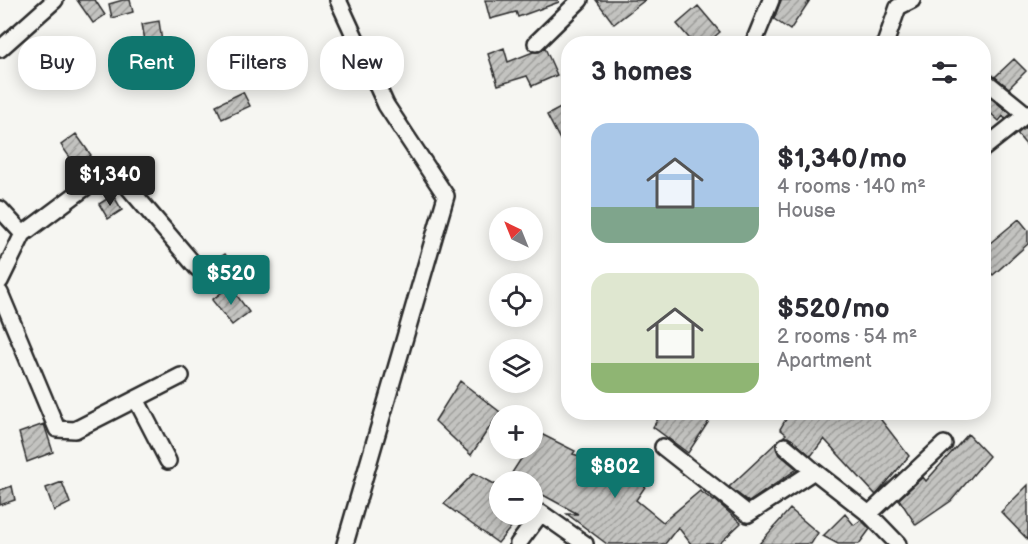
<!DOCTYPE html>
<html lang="en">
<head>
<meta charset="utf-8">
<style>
	:root { --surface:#fff; --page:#f2f2f3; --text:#2b2b33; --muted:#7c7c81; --accent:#0f766e }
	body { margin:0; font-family:"Balsamiq Sans",sans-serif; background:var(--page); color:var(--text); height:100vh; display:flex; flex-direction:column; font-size:22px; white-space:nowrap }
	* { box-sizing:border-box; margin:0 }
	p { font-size:20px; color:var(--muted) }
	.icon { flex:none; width:33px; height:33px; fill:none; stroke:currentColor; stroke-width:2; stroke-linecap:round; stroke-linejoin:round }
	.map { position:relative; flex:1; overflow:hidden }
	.drawer { position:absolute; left:561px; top:36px; width:430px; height:384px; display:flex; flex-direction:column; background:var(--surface); border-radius:24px; box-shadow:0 3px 15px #0003 }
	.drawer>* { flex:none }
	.hud { position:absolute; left:18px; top:36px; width:453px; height:54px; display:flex; gap:12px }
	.needle { width:39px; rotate:317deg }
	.controls { position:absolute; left:489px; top:207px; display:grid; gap:12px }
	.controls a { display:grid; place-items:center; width:54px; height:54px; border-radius:50%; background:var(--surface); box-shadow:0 3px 15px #0003; font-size:30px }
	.price { position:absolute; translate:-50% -51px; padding:0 14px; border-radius:6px; background:var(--accent); color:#fff; font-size:20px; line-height:39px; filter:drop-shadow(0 2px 3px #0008) }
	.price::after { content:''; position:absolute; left:50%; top:36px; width:18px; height:14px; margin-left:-9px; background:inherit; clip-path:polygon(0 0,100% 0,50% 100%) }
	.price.active { background:#222; color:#fff }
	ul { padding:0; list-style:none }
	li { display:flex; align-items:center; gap:18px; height:150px; padding:0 30px }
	li span { display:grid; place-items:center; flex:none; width:168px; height:120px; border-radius:18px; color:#555 }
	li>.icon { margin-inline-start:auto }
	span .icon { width:72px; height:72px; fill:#fffc; stroke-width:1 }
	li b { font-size:26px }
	h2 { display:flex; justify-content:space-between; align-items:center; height:72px; padding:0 30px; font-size:26px }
	.tag { padding:0 21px; border-radius:24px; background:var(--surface); box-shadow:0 3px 15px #0003; font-size:21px; line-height:54px }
	.tag.active { background:var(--accent); color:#fff }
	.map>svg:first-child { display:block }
	.building { fill:url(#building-hatch); stroke:#2b2b2b; stroke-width:1.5 }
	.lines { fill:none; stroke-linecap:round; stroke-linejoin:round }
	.minor-casing { stroke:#2b2b2b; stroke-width:20 }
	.minor { stroke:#f6f6f2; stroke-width:15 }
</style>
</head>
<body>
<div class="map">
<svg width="1028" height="544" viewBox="0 0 1028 544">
	<defs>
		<pattern id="building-hatch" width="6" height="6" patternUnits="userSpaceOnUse" patternTransform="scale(1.5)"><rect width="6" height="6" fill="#c3c3c0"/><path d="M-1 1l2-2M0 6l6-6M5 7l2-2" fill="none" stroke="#9f9f9c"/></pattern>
	</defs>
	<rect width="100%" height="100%" fill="#f6f6f2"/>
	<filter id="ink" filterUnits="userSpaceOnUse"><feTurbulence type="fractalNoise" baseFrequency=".0167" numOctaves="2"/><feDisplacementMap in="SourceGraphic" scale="12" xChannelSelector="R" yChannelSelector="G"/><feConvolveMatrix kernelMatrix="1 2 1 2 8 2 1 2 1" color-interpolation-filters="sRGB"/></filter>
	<g filter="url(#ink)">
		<path class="building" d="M77,0h18l10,15 -12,8z
			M123,0h7l3,12 -21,6 -3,-14z
			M485,0h73l1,2 -41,15 -2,-5 -26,7z
			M596,0h49l-31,24z
			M781,0h29l-20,30 -16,-11z
			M698,6l22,26 -14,12h-12l-17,-20z
			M159,21l4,28 -16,3 -5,-28z
			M504,48l4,14 25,-10h6l6,-4 12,27 -25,11 -5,-10 -29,9 -10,-31z
			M1014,59l12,12 -17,17 -14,-11z
			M243,92l7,14 -28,13 -6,-14z
			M984,93l27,21 -6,5 -2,-3 -4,5 -12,-11 -3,3z
			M568,104v51l-21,-40z
			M1028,125v22l-11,-13z
			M76,134l15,21 -15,11 -15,-21z
			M113,195l9,15 -14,9 -9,-15z
			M1019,219l9,11v14l-35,31 -9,-9v-18z
			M225,254l11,17 -17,12 -12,-17z
			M230,286l19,26 -17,13 -20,-25z
			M460,381l40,31 -29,43 -36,-34z
			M662,412h53l-27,41 -35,-26z
			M790,412h85l34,44 -33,39 -52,-56 -13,17 -20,-17 -8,-2 3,-3 -6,-5z
			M44,424l9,28 -26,10 -8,-29z
			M539,433l36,18 -2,3 78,24 -15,22 27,22 37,-31 14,10 1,-1 26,23 -22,21h-28l-13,-17 -13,17h-58l-40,-30h11l-46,-25v-7h-26l22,-34h4v-6z
			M968,434l21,22 -38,45 -35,24 -17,-26 24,-22 3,4z
			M776,443l2,10 19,16 -48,33 -20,-15z
			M474,473l26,14v27h22l-24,29 -54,-39z
			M62,482l8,21 -16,8 -8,-23z
			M1028,485v55l-27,-28z
			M12,486l3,14 -15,5v-15z
			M790,509l28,24 -7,11h-52z
			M845,514l9,11 7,-5 9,9 -11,15h-21l-15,-8z"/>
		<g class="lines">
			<defs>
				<path id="minor" d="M338,0l48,105 60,91 -101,348
					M536,43l44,-43
					M753,44l18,-44
					M885,44l13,-37 14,-7
					M0,49l55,-49
					M984,80l42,34
					M984,148l44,-35
					M0,209l23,25 -23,47
					M23,234l83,-62 11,2 80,94
					M0,293l57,136 18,1 106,-54
					M136,399l32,62
					M785,446l29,25 55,43 29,30
					M663,447l85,67 66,-43
					M869,514l75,-70
					M518,544l23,-31 44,31"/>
			</defs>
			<use href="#minor" class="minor-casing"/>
			<use href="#minor" class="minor"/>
		</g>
	</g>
</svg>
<div class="controls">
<a><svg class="needle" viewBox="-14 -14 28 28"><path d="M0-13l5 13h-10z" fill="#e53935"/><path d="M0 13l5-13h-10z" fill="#7c7c81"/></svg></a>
<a><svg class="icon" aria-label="locate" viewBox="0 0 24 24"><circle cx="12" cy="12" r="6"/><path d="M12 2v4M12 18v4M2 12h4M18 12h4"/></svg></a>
<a><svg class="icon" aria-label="layers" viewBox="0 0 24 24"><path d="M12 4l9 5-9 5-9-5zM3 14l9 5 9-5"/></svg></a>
<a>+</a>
<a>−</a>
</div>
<b class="price active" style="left:110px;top:207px">$1,340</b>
<b class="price" style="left:231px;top:306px">$520</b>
<b class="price" style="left:615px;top:499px">$802</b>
<div class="hud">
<a class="tag">Buy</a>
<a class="tag active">Rent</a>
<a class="tag">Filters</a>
<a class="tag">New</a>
</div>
<section class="drawer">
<h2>3 homes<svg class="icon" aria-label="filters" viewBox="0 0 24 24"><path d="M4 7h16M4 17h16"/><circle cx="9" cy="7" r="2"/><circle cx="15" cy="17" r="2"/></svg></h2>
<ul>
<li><span style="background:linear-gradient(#a9c7e8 70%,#7fa58c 0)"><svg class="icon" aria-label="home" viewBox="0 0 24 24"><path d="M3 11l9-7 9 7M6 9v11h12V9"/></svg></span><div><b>$1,340/mo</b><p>4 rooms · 140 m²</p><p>House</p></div></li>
<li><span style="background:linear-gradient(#dfe7d0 75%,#8fb573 0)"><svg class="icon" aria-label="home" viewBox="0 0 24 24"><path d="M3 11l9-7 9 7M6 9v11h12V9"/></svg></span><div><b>$520/mo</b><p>2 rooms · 54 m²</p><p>Apartment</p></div></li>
</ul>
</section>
</div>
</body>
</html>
